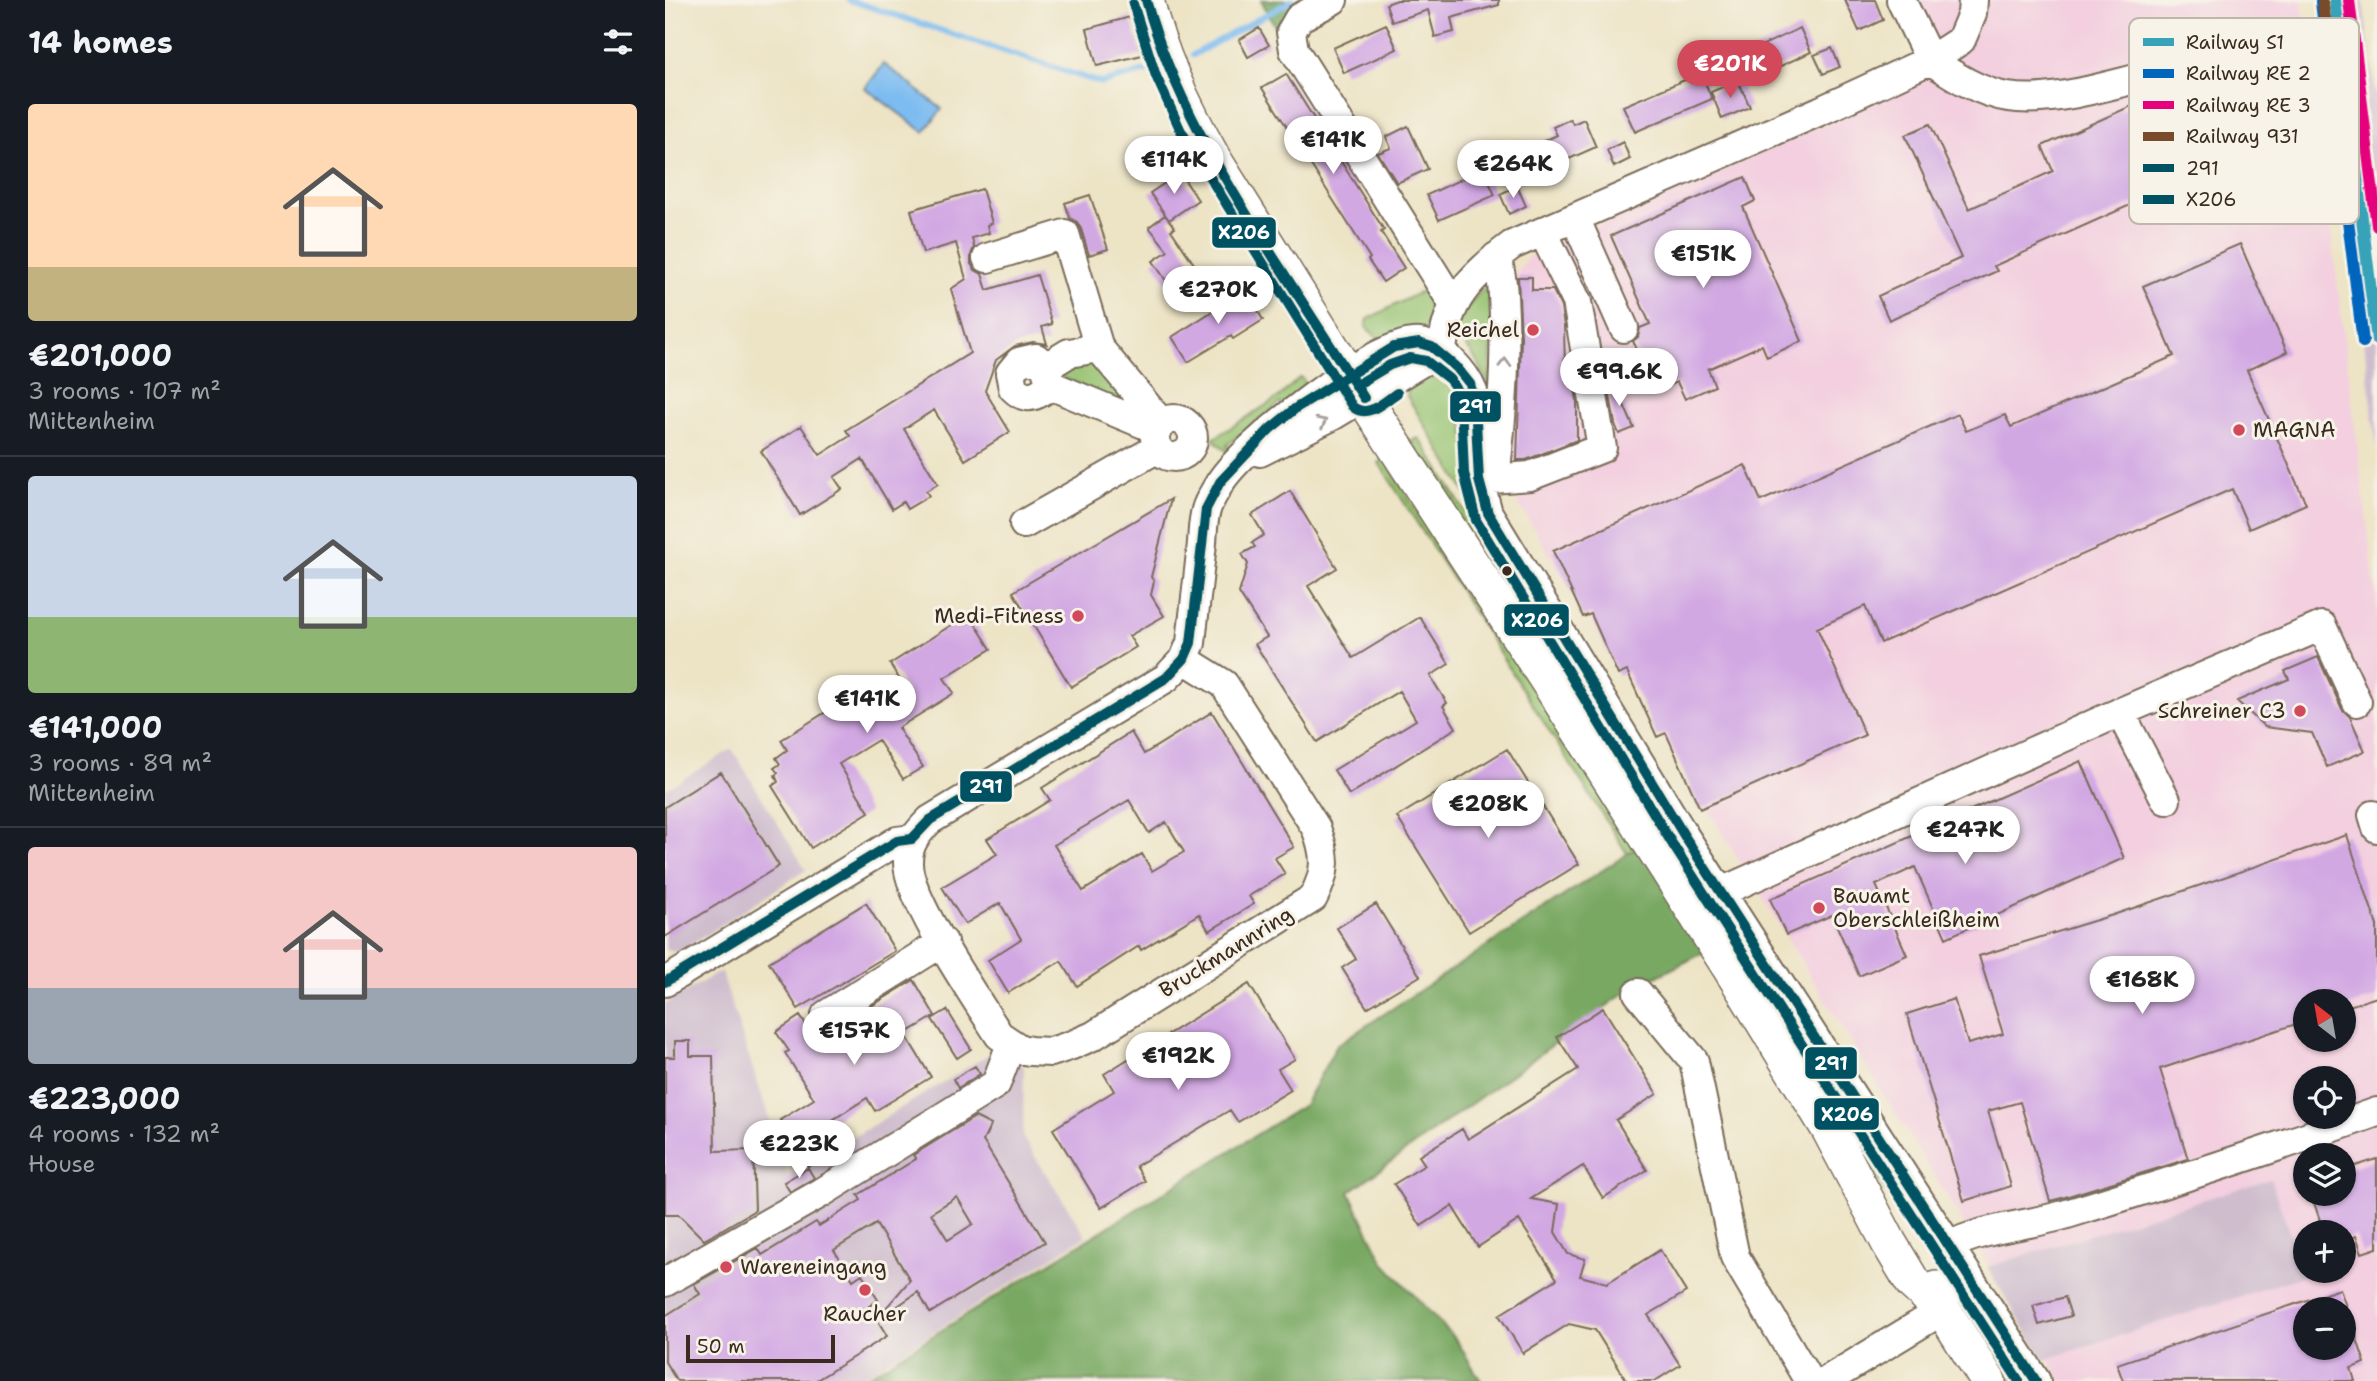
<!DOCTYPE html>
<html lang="en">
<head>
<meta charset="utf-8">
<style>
	:root { --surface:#171b24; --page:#242831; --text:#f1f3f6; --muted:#9ea1a6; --line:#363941; --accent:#d1495b }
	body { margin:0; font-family:"Shantell Sans",sans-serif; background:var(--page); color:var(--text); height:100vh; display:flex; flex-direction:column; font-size:26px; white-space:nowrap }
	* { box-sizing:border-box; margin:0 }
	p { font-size:23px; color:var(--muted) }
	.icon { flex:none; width:38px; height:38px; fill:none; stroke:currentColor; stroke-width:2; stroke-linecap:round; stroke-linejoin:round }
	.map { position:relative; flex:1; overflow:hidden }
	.details { display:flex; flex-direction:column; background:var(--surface); width:665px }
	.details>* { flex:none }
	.needle { width:46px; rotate:329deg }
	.controls { position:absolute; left:1628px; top:989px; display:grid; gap:14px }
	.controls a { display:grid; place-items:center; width:63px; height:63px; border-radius:50%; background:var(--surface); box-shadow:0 2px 5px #0004; font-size:35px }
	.scale { position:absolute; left:21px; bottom:18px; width:149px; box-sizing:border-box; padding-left:7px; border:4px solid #3b2a1e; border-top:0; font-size:19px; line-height:24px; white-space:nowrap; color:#3b2a1e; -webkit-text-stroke:5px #f7f3e8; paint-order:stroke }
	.price { position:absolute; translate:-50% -60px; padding:0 16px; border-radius:24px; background:#fff; color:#222; font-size:23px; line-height:46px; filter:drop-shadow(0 2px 4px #0008) }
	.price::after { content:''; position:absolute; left:50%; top:42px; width:21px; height:16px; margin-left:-10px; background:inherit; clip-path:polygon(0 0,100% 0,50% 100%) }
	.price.selected { background:var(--accent); color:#fff }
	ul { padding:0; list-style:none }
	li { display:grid; align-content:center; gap:14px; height:371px; padding:0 28px }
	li+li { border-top:2px solid var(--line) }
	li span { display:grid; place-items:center; height:217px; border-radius:7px; color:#555 }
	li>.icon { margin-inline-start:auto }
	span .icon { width:126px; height:126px; fill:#fffc; stroke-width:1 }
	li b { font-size:30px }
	h2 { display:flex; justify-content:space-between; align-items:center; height:84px; padding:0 28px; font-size:30px }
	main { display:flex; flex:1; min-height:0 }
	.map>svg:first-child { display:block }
	.built { fill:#f3cfdf; fill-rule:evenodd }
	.industrial { fill:#cfbdce }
	.green { fill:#96c270; stroke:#687647; stroke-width:2 }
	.forest { fill:#78a862; stroke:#5a6940; stroke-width:2 }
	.water { fill:#7cbcf0; stroke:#5c7387; stroke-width:2 }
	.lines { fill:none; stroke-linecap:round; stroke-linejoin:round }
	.stream { stroke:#7cbcf0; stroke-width:6 }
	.building { fill:#d2a8e3; fill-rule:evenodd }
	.minor-casing { stroke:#796b59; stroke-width:32 }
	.major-casing { stroke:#796b59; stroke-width:38 }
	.minor { stroke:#fff; stroke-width:28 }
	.major { stroke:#fff; stroke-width:35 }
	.bus-1-casing { stroke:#f7f3e8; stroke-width:16 }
	.bus-2-casing { stroke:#f7f3e8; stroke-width:16 }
	.bus-1 { stroke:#005262; stroke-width:10 }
	.bus-2 { stroke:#005262; stroke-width:10 }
	.rail-1-casing { stroke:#f7f3e8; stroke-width:18 }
	.rail-2-casing { stroke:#f7f3e8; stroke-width:18 }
	.rail-3-casing { stroke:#f7f3e8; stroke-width:18 }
	.rail-4-casing { stroke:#f7f3e8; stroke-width:18 }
	.rail-1 { stroke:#37a2b8; stroke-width:12 }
	.rail-2 { stroke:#0065bd; stroke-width:12 }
	.rail-3 { stroke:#e5007d; stroke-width:12 }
	.rail-4 { stroke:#7a4b2a; stroke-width:12 }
	.oneway { stroke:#a79f9a }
	.poi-dot { fill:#d1495b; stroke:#f7f3e8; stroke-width:2.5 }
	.bus-dot { fill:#3b2a1e; stroke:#f7f3e8; stroke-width:2.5 }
	.labels { text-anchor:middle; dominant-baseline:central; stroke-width:6; stroke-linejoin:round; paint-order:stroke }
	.poi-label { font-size:21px; fill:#3b2a1e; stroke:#f7f3e8; text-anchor:end }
	.street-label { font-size:21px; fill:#3b2a1e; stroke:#f7f3e8 }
	.key { fill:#f7f3e8; stroke:#bfb7ab; stroke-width:2 }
	.key-label { font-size:19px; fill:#3b2a1e }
	.line-badge { stroke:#f7f3e8; stroke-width:2.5 }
	.badge-label { font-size:19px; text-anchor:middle; font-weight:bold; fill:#fff }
</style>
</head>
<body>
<main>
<section class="details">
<h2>14 homes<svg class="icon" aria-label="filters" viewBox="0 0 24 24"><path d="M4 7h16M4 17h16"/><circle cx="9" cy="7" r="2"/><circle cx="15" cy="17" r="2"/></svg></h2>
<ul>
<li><span style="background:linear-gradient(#ffd9b3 75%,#c2b280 0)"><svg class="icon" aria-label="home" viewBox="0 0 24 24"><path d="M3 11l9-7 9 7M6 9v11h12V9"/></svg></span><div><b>€201,000</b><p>3 rooms · 107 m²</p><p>Mittenheim</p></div></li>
<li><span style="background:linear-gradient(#c9d6e8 65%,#8fb573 0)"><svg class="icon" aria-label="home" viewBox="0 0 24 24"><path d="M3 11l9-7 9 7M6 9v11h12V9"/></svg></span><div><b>€141,000</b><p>3 rooms · 89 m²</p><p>Mittenheim</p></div></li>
<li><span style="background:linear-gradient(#f6c9c9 65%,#9aa5b1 0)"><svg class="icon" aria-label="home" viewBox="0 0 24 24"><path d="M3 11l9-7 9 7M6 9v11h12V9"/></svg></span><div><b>€223,000</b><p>4 rooms · 132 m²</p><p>House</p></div></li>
</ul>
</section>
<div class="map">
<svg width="1712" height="1381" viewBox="0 0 1712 1381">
	<rect width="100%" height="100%" fill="#f7f3e8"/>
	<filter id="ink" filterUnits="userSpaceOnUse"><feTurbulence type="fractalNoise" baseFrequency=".0143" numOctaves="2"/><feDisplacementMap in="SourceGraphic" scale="14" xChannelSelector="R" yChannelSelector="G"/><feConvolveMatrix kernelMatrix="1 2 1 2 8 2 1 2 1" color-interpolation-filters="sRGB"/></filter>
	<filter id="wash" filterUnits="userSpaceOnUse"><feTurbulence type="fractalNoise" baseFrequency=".00686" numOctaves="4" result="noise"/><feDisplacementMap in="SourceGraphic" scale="28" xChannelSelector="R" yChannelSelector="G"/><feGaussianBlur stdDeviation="1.57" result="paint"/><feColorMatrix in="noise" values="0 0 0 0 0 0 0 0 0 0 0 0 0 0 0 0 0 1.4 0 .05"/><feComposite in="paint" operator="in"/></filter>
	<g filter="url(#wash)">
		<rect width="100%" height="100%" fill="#ede4c6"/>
		<path class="built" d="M1238,0h399l75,603v778h-316l-561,-907 9,-64 -32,-76 51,-77 408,-182zM1640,1001h38v39h-38zM1640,1078h38v38h-38zM1640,1155h38v39h-38zM1640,1232h38v38h-38zM1640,1309h38v39h-38z"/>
		<path class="industrial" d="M1658,0h40l14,104v346z
			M67,749l74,121 -125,81 -16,-1v-160z
			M56,971l67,206 203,-124 33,13 -1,72 63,98 -230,145h-191v-377z
			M1605,1179l35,96 -261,85 -57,-93z"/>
		<path class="green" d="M828,286l-3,105c-3,-11 -8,-22 -14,-31 -17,-28 -29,-27 -4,-58 7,-9 10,-15 21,-16z
			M763,288l12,19 -16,22 -42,13 -16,-15 2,-8z
			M424,356l64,64 -98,-46z
			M763,376c16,3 25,11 32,26l17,110 -70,-116c1,-12 10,-16 21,-20z
			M634,378h3l4,6 -21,23 -5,-4 -53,42 3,5 -4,1 -13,-12 66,-42z
			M753,438l4,4 97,157 494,782h-7l-90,-145 -115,-174 -390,-621z
			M719,459l63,100 213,315 -11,14 -270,-425z"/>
		<path class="forest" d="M596,0h53l-39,26z
			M979,843l61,109 -79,40 -277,200 35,71 73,78 24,40h-621l444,-276 33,-60z"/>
		<path class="water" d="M219,64l58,45 -18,23 -59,-44z"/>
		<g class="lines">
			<path class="stream" d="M184,0l252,83 49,-13
				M528,55l100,-55"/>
		</g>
		<g id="blocks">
			<path class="building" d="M732,0h102v5l-48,13 3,14 -19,5 -7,-27 -36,12 -6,-18z
				M1180,0h30l8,20 -24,11z
				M465,17l12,38 -45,11 -10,-37z
				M721,24l11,25 -53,24 -11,-25z
				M594,28l10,17 -21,12 -9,-17z
				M1135,28l11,24 -63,29 -11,-24z
				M1167,48l8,19 -17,7 -9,-19z
				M1591,50l37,82 -299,134 3,5 -108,49 -11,-24 83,-38 -56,-123 25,-11 39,85 84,-38 -11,-25z
				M1036,73l11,26 -77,33 -12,-26z
				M621,74l98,156 -3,2 23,36 -21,14 -15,-22 2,-2 -108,-170z
				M1073,80l12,27 -28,12 -11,-27z
				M905,119l3,5 11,-5 12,28 -54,24 -11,-24 26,-12 -4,-8z
				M743,126l20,43 -31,14 -19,-30 13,-5 -5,-11z
				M958,142l7,17 -16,8 -7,-17z
				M818,169l12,26 -56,25 -12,-25z
				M515,173l18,27 -29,20 -19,-27z
				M1080,177l10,24 -12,6 59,134 -35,16 -5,-12 -54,24 7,17 -30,13 -8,-17 -21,10 -23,-51 5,-4 2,-9 10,-4 -39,-88z
				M852,186l9,20 -17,8 -9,-20z
				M317,189l10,34 -5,2 2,8 -17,5 2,9 -3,8v9l4,6 7,4 5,16 50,-15 15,49 -10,3 5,17 -14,-2 -18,4 -19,14 -11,31 25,41 -45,28 -31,-50 -30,19 34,55 -12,7 3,5 -22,13 -4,-7 -11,7 -30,-50 -28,18 8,12 -42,26 -39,-64 40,-25 19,29 30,-19 -4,-6 124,-77 -19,-64 15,-10 -10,-36 -33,10 -12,-43z
				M425,195l18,54 -19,6 -8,-26 -4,-7 -7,-4 -5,-15z
				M500,215l10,13 -4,2 31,46 -27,18 -22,-33 15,-10 -19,-24z
				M1575,244l47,108 -40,18 59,134 -57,25 -17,-40 -351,154 -16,-37 -48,22 48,107 -165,74 -34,-76 -9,4 -30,-66 -9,4 -27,-61 -8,3 -30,-66 192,-86 16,36 197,-87 8,17 39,-16 6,12 163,-71 -31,-70z
				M853,277h14v13h21l8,17 3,19 1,44h7l5,31v39l-51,20h-9l4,-123z
				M581,290l17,30 -30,19 -2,-3 -43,26 -16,-25z
				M945,373l24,55 -15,6 -4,-10 -9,-50z
				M625,491l47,77 -29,18 45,72 67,-41 29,47 -19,12 17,27 -4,3 13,22 -107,67 -15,-25 82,-50 -17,-29 -82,51 -62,-98 12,-7 -28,-44 9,-29 -6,-10 13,-7 -3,-4 12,-8 -12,-20z
				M506,499l-20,78 3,4 -3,14 13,21 -35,20 7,11 -65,40 -58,-95z
				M304,614l22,35 -47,29 10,15 -56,35 25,39 -20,12 -25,-39 -39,24 30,48 -58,36 -39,-62 6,-4 -3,-7 3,-2 -4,-5 6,-4 -4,-6 11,-8 -6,-10 77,-48 16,26 28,-18 -1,-3 7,-4 -18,-29z
				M1653,657l24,52 8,8 15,34 -38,16 -15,-34 -47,-6 -28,-26 52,-22 -4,-8z
				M547,712l82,135 -19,11 10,16 -36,22 5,8 -45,27 -10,-17 -58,36 -2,-4 -62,40 -16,-25 -53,32 -20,-33 33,-21 -21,-36 -35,21 -23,-37 55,-33 -10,-15 63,-39 -8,-12 89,-56 13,22zM464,800l20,33 17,-11 18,30 -32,19 -10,-17 -59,37 -29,-46z
				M842,749l72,115 -110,68 -72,-115z
				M1416,761l43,97 -178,80 -31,-71 -39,18 31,70 -48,21 -27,-61 -46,20 -16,-36z
				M56,772l58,94 -114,71v-130z
				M1682,835l30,91v71l-34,11v-7h-38v20l-145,48 28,90 -126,39 -12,3 -30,-99 -32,9 23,75 -47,15 -57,-187 47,-15 14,45 35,-10 -24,-78 134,-41z
				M201,903l29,48 -97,58 -29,-47z
				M711,904l44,72 -53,32 -25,-40 14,-9 -19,-31z
				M249,980l21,36 -30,18 26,43 -56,34 -8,-13 -36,23 13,23 -36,22 -28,-46 34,-21 -29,-46 4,-2 -13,-19 24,-16 13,20 9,-5 12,-2z
				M584,984l46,75 -17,10 13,21 -53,32 -8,-12 -94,56 9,15 -44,27 -48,-79 61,-38 -10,-17z
				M938,1008l54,86 -41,26 31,50 -44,28 -20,-32 -52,33 28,5 -4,28 13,22 17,5 -5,17 27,7 53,-33 26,42 -38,23 32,50 -25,16h-28l-32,-51 -26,-6 -46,29 -24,-38 58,-36 -38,-59 -41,27 -26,-41 -31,20 -27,-42 31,-19 -6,-9 43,-27 6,10 110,-70 -21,-32z
				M282,1010l24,39 -14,9 -25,-39z
				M10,1041h15v15h23l2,95 38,-1 2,60 -51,30 -25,-25h-14v-158h10z
				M310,1066l5,8 -22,14 -5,-9z
				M310,1117l16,8 -8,16 62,101 -115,71 -12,-21 -29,20 -3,-4 24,-28 -34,-56 -42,26 19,30 9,-6 16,26 -9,6 18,30 -72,45h-138l-12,-19v-46l35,-22 -6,-10 64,-36 4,7 54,-33 3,4 42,-26 -3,-5 58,-36 -3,-4zM292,1197l16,27 -25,16 -17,-27z
				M1712,1159v89l-15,5 -6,-17 -13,4v-8h-19l-13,-38h32v-24z
				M143,1168l6,10 -24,14 -6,-10z
				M1675,1289l25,74 -14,5 4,13h-232l-6,-17zM1640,1309h38v39h-38z
				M1400,1297l6,19 -32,9 -6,-19z"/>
		</g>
	</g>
	<g filter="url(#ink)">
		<use href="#blocks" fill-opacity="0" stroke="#796b59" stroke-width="2"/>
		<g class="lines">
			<defs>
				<path id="minor" d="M668,0l-34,18 -8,14 3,18 160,255
					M1236,0l29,60
					M1265,60c23,15 50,33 78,37 44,7 100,-12 144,-22
					M910,218l49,110
					M322,258l78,-24 34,114 63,76
					M777,355c2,-53 30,-80 70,-110l308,-134 110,-51 31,-20 11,-26 1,-14
					M381,367l23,-14 30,-5
					M385,385l-4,-18 -10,-9 -17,4 -9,11 3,15c13,13 24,9 37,-3l94,39 13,7
					M490 438a19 19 0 1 1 38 0a19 19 0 1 1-38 0Z
					M595,452l72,-36 93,-56 17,-5
					M830,479c6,-55 11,-108 9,-163 -1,-21 -1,-39 -8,-59
					M814,480l51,-4 72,-28 -25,-146 -34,-70
					M359,524l134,-76
					M519,659l40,25 92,144c11,28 11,44 -3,70l-220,138 -21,9 -21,7 -21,-1 -10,-2 -21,-14c-22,-35 -92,-137 -91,-173 0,-19 9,-29 22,-42l236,-142 18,-19 7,-16c3,-30 7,-61 10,-91 2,-13 1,-29 5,-42 2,-8 8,-17 12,-24 20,-38 160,-148 201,-143 23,3 46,29 54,49l6,88 9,33 197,324 351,544
					M1455,712l46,88
					M1708,815l4,13
					M1056,892l388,-175 213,-91 35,76
					M0,982l232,-141 15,-2
					M973,993l56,68 41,196 74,124
					M161,1015l117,-73
					M1284,1246c36,-19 79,-20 118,-32 104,-32 207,-65 310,-102
					M0,1282l156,-89 175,-109 15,-40
					M1161,1381l117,-71"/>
				<path id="major" d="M481,0c14,57 39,110 68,160l134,214 203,312 190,299 88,144 60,114 24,40 30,27
					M1271,1289l7,21 45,71"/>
			</defs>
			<use href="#minor" class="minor-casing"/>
			<use href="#major" class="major-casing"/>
			<use href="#minor" class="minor"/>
			<use href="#major" class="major"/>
			<defs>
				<path id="bus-1" d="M481,0c26,94 76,176 128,258 30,47 60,94 90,140
					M0,982l232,-141 15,-2 18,-19 236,-142 18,-19 7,-16 15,-134 14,-27 50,-53 26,-21 98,-61 25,-4 13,4 25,21 13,16 5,17 4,79 9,33 197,324 351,544"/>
				<path id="bus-2" d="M468,4l23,72 25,55 171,275c15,14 31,-4 45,-13
					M690,386l35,-21 20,-7 16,3 23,18 7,9 5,14 3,71 12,47 197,325 346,536"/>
			</defs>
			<use href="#bus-1" class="bus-1-casing"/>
			<use href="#bus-2" class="bus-2-casing"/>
			<use href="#bus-1" class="bus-1"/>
			<use href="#bus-2" class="bus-2"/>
			<defs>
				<path id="rail-1" d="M1670,0l42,340"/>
				<path id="rail-2" d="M1656,2l42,340"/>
				<path id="rail-3" d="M1684,0l28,226"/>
				<path id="rail-4" d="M1658,4l26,181"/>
			</defs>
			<use href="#rail-1" class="rail-1-casing"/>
			<use href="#rail-2" class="rail-2-casing"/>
			<use href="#rail-3" class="rail-3-casing"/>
			<use href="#rail-4" class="rail-4-casing"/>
			<use href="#rail-1" class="rail-1"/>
			<use href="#rail-2" class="rail-2"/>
			<use href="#rail-3" class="rail-3"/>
			<use href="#rail-4" class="rail-4"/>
		</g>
		<defs><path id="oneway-chevron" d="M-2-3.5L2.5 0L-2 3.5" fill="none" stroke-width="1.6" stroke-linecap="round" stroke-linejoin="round" transform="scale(1.75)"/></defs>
		<g class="oneway">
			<use href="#oneway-chevron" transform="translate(840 363) rotate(-89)"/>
			<use href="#oneway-chevron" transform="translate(657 422) rotate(-27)"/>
		</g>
	</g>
	<g class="poi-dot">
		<circle cx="868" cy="330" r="7"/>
		<circle cx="1574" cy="430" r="7"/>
		<circle cx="413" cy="616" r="7"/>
		<circle cx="1635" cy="711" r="7"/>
		<circle cx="1154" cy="908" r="7"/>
		<circle cx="61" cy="1267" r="7"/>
		<circle cx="200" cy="1290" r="7"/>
	</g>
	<circle class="bus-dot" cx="842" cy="571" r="6"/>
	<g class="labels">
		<g class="poi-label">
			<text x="854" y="330">Reichel</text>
			<text x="1588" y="430" text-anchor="start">MAGNA</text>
			<text x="399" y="616">Medi-Fitness</text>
			<text x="1621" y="711">Schreiner C3</text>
			<text x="1168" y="896" text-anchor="start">Bauamt<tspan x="1168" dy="24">Oberschleißheim</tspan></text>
			<text x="75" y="1267" text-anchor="start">Wareneingang</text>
			<text x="200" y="1314" text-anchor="middle">Raucher</text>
		</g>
		<g class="street-label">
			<text transform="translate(561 952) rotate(-32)">Bruckmannring</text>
		</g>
	</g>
	<rect x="1464" y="18" width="230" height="206" rx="10" class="key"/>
	<rect x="1478" y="38" width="31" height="8" fill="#37a2b8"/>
	<rect x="1478" y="69" width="31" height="9" fill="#0065bd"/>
	<rect x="1478" y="101" width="31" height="8" fill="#e5007d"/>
	<rect x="1478" y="132" width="31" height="9" fill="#7a4b2a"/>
	<rect x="1478" y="164" width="31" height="8" fill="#005262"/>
	<rect x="1478" y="195" width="31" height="9" fill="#005262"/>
	<g class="key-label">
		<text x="1521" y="49">Railway S1</text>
		<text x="1521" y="80">Railway RE 2</text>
		<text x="1521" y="112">Railway RE 3</text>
		<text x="1521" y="143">Railway 931</text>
		<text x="1521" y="175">291</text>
		<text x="1521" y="206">X206</text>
	</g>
	<g class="line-badge">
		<rect x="546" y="216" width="66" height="33" rx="7" fill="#005262"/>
		<rect x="784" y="390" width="53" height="33" rx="7" fill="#005262"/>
		<rect x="838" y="603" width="67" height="34" rx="7" fill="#005262"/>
		<rect x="294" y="770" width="54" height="33" rx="7" fill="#005262"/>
		<rect x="1139" y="1046" width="54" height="34" rx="7" fill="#005262"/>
		<rect x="1148" y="1097" width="67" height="34" rx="7" fill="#005262"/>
	</g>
	<g class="badge-label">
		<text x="579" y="239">X206</text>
		<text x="810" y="413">291</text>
		<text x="872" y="627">X206</text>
		<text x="321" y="793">291</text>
		<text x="1166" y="1070">291</text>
		<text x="1182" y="1121">X206</text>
	</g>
</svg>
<div class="controls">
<a><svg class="needle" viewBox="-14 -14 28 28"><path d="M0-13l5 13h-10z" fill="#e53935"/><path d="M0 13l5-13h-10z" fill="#9ea1a6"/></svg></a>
<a><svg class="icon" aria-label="locate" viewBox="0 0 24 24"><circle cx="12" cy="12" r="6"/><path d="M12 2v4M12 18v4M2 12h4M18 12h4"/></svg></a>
<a><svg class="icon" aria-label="layers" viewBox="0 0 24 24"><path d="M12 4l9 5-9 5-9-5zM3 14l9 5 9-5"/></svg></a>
<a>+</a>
<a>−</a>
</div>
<div class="scale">50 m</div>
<b class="price selected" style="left:1065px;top:100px">€201K</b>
<b class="price" style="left:668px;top:176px">€141K</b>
<b class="price" style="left:509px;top:196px">€114K</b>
<b class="price" style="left:848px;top:200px">€264K</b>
<b class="price" style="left:1038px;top:290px">€151K</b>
<b class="price" style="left:553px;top:326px">€270K</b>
<b class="price" style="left:954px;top:408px">€99.6K</b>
<b class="price" style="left:202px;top:735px">€141K</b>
<b class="price" style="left:823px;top:840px">€208K</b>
<b class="price" style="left:1300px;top:866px">€247K</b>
<b class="price" style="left:1477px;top:1016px">€168K</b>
<b class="price" style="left:189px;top:1067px">€157K</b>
<b class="price" style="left:513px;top:1092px">€192K</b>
<b class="price" style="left:134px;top:1180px">€223K</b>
</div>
</main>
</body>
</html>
